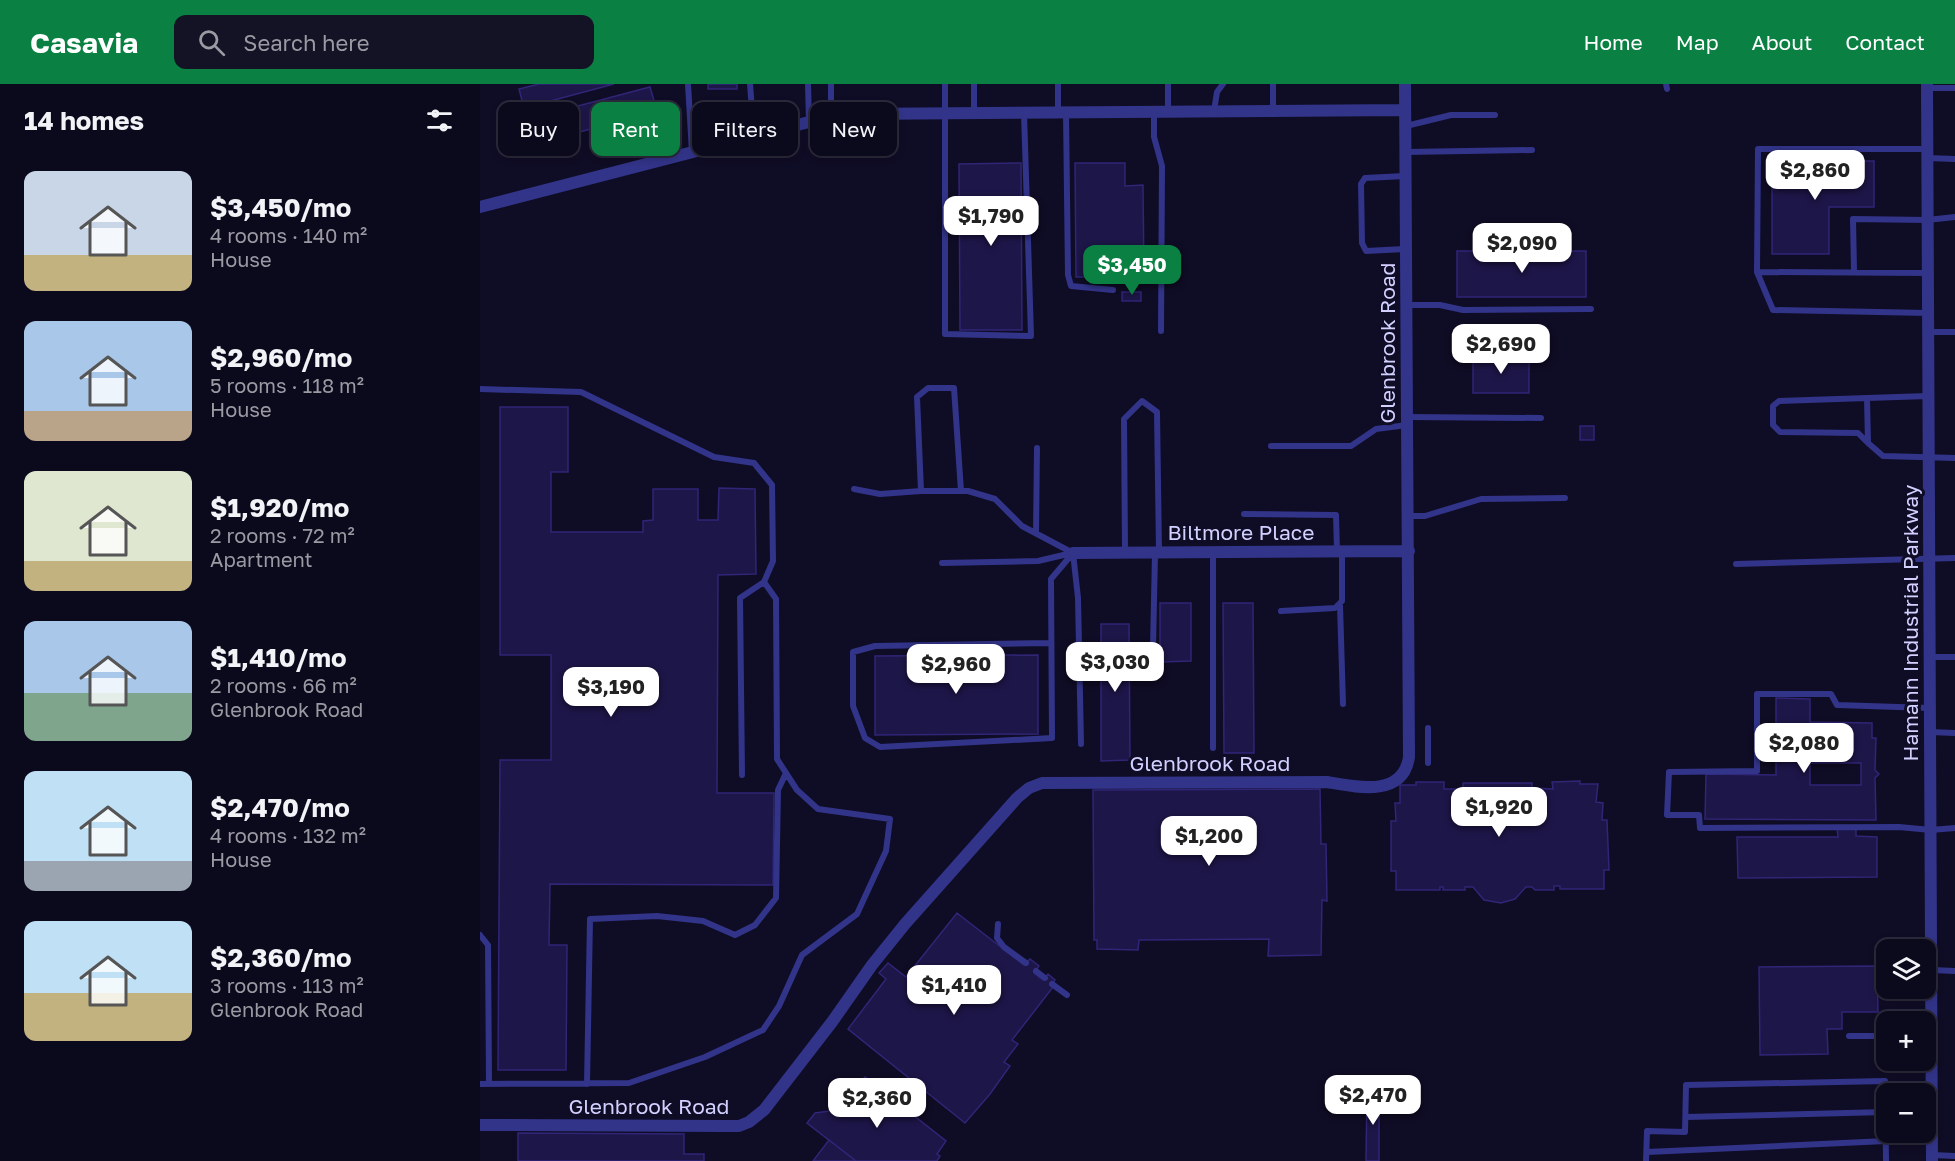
<!DOCTYPE html>
<html lang="en">
<head>
<meta charset="utf-8">
<style>
	:root { --surface:#0b091c; --page:#141225; --text:#f1f3f6; --muted:#9a9aa3; --line:#2b2a3b; --accent:#0b8043 }
	body { margin:0; font-family:"Golos Text",sans-serif; background:var(--page); color:var(--text); height:100vh; display:flex; flex-direction:column; font-size:22px; white-space:nowrap }
	* { box-sizing:border-box; margin:0 }
	p { font-size:20px; color:var(--muted) }
	.icon { flex:none; width:33px; height:33px; fill:none; stroke:currentColor; stroke-width:2; stroke-linecap:round; stroke-linejoin:round }
	.map { position:relative; flex:1; overflow:hidden }
	.panel { display:flex; flex-direction:column; background:var(--surface); width:480px }
	.panel>* { flex:none }
	.hud { position:absolute; left:18px; top:18px; width:570px; height:54px; display:flex; gap:12px }
	.fabs { position:absolute; left:1396px; top:855px; display:grid; gap:12px }
	.fabs a { display:grid; place-items:center; width:60px; height:60px; border-radius:12px; background:var(--surface); box-shadow:0 3px 9px #0003,0 0 0 2px var(--line); font-size:30px }
	.price { position:absolute; translate:-50% -51px; padding:0 14px; border-radius:12px; background:#fff; color:#222; font-size:20px; line-height:39px; filter:drop-shadow(0 2px 3px #0008) }
	.price::after { content:''; position:absolute; left:50%; top:36px; width:18px; height:14px; margin-left:-9px; background:inherit; clip-path:polygon(0 0,100% 0,50% 100%) }
	.price.current { background:var(--accent); color:#fff }
	ul { padding:0; list-style:none }
	li { display:flex; align-items:center; gap:18px; height:150px; padding:0 24px }
	li span { display:grid; place-items:center; flex:none; width:168px; height:120px; border-radius:12px; color:#555 }
	li>.icon { margin-inline-start:auto }
	span .icon { width:72px; height:72px; fill:#fffc; stroke-width:1 }
	li b { font-size:26px }
	h2 { display:flex; justify-content:space-between; align-items:center; height:72px; padding:0 24px; font-size:26px }
	.tag { padding:0 21px; border-radius:12px; background:var(--surface); box-shadow:0 3px 9px #0003,0 0 0 2px var(--line); font-size:21px; line-height:54px }
	.tag.current { background:var(--accent); color:#fff }
	header { display:flex; align-items:center; gap:36px; box-sizing:border-box; height:84px; padding:0 30px; background:var(--accent); color:#fff }
	header strong { font-size:28px }
	nav { display:flex; gap:33px; margin-inline-start:auto; font-size:21px }
	.search { width:420px; height:54px; background:var(--page); display:flex; align-items:center; gap:15px; box-sizing:border-box; padding:0 21px; border-radius:12px; color:var(--muted); font-size:22px }
	main { display:flex; flex:1; min-height:0 }
	.map>svg:first-child { display:block }
	.building { fill:#1d1648; stroke:#302577; stroke-width:1.5; fill-rule:evenodd }
	.lines { fill:none; stroke-linecap:round; stroke-linejoin:round }
	.service { stroke:#323489; stroke-width:6 }
	.minor { stroke:#323489; stroke-width:12 }
	.labels { text-anchor:middle; dominant-baseline:central; stroke-width:6; stroke-linejoin:round; paint-order:stroke }
	.street-label { font-size:21px; fill:#d2d0ff; stroke:#0f0c25 }
</style>
</head>
<body>
<header>
<strong>Casavia</strong>
<div class="search"><svg class="icon" aria-label="search" viewBox="0 0 24 24"><circle cx="10" cy="10" r="6"/><path d="M15 15l6 6"/></svg>Search here</div>
<nav><a>Home</a><a>Map</a><a>About</a><a>Contact</a></nav>
</header>
<main>
<section class="panel">
<h2>14 homes<svg class="icon" aria-label="filters" viewBox="0 0 24 24"><path d="M4 7h16M4 17h16"/><circle cx="9" cy="7" r="2"/><circle cx="15" cy="17" r="2"/></svg></h2>
<ul>
<li><span style="background:linear-gradient(#c9d6e8 70%,#c2b280 0)"><svg class="icon" aria-label="home" viewBox="0 0 24 24"><path d="M3 11l9-7 9 7M6 9v11h12V9"/></svg></span><div><b>$3,450/mo</b><p>4 rooms · 140 m²</p><p>House</p></div></li>
<li><span style="background:linear-gradient(#a9c7e8 75%,#b9a48a 0)"><svg class="icon" aria-label="home" viewBox="0 0 24 24"><path d="M3 11l9-7 9 7M6 9v11h12V9"/></svg></span><div><b>$2,960/mo</b><p>5 rooms · 118 m²</p><p>House</p></div></li>
<li><span style="background:linear-gradient(#dfe7d0 75%,#c2b280 0)"><svg class="icon" aria-label="home" viewBox="0 0 24 24"><path d="M3 11l9-7 9 7M6 9v11h12V9"/></svg></span><div><b>$1,920/mo</b><p>2 rooms · 72 m²</p><p>Apartment</p></div></li>
<li><span style="background:linear-gradient(#a9c7e8 60%,#7fa58c 0)"><svg class="icon" aria-label="home" viewBox="0 0 24 24"><path d="M3 11l9-7 9 7M6 9v11h12V9"/></svg></span><div><b>$1,410/mo</b><p>2 rooms · 66 m²</p><p>Glenbrook Road</p></div></li>
<li><span style="background:linear-gradient(#bfe0f5 75%,#9aa5b1 0)"><svg class="icon" aria-label="home" viewBox="0 0 24 24"><path d="M3 11l9-7 9 7M6 9v11h12V9"/></svg></span><div><b>$2,470/mo</b><p>4 rooms · 132 m²</p><p>House</p></div></li>
<li><span style="background:linear-gradient(#bfe0f5 60%,#c2b280 0)"><svg class="icon" aria-label="home" viewBox="0 0 24 24"><path d="M3 11l9-7 9 7M6 9v11h12V9"/></svg></span><div><b>$2,360/mo</b><p>3 rooms · 113 m²</p><p>Glenbrook Road</p></div></li>
</ul>
</section>
<div class="map">
<svg width="1475" height="1077" viewBox="0 0 1475 1077">
	<rect width="100%" height="100%" fill="#0f0c25"/>
	<path class="building" d="M59,0h75l-90,24 -5,-19z
		M228,0h29v5h-29z
		M170,3l7,24 -144,39 -7,-25z
		M1292,77h102v46h-45v47h-57z
		M541,79l1,167h-62l-1,-166z
		M595,79h50v23l18,-1 1,92h-68z
		M977,167h129v46h-129z
		M642,208h19v9h-19z
		M993,273h56v36h-56z
		M20,323h68v65h-17v60h92v-11l10,-1v-31h45v31h20l1,-32 36,1 1,85 -38,1 -1,218h57l-1,92 -223,-1 -1,61h18l-1,125h-68l2,-310h51v-105h-51z
		M1100,342h14v14h-14z
		M680,519h31v58l-31,1z
		M743,519h30l1,150h-30z
		M621,540h28l1,136 -29,1z
		M558,571v79l-163,1v-79z
		M1296,614l34,1v23l62,1v15h4l-1,32 4,4 -4,4 1,42 -171,-1 1,-45 70,1zM1330,679h51v22h-51z
		M1100,697v3h18l-2,18 7,1 -1,17h5l2,50h-5v19h-44v-3h-6v4h-19l-3,-3h-6l-11,12 -14,4 -17,-3 -11,-13h-8v3h-22v-3h-3v3h-44v-19h-5v-50h5l-1,-18h5v-18h16v-3h28v7h19v-6h69v5l21,1 -1,-7z
		M840,705l1,55h5l1,57 -5,-1 -1,55 -53,1 1,-17 -130,1 -1,10 -41,-1v-9h-3l-1,-150z
		M1357,744h19v8l21,1v40l-139,1 -1,-41h101z
		M477,829l67,52 6,-6 9,7 -5,7 9,7 5,-6 7,6 -4,6 2,1 -41,53 6,4 -14,18 6,4 -20,28 -25,29 -117,-94 38,-50 -7,-6 9,-10 18,14z
		M1397,882l1,46h-36v17h-15l1,25 -68,1 -1,-88z
		M385,993l81,64 -9,13 3,2 -3,5h-81l-49,-38 8,-10 22,-3z
		M899,1005v72h-13l1,-71z
		M38,1049l166,1v20h20v7h-186z
		M349,1056l27,21h-43z"/>
	<g class="lines">
		<path class="service" d="M208,0l4,68
			M270,0l4,52
			M328,0l1,38
			M351,0v33
			M465,0v250l86,2 -7,-223
			M578,0v28
			M793,0v27
			M1186,0l1,5
			M1447,4h28
			M688,27v-27
			M734,27l3,-19 6,-8
			M674,28v25l8,29 -1,165
			M494,29v-29
			M586,29l2,162 3,11 42,4
			M926,42l45,-11h44
			M1447,65h-169l-1,123 171,1
			M926,68l126,-2
			M1447,74l28,1
			M925,92l-40,2 -4,6 1,59 4,8 39,-2
			M1374,187l-1,-52 74,1 28,-3
			M1277,188l16,38 155,3
			M927,221h33l23,5 128,-1
			M1448,248h27
			M0,305l101,3 133,65 40,6 18,22 1,76 -9,21 -24,16 2,177
			M1448,312l-61,2 1,45 15,13 72,2
			M1387,314l-88,3 -6,5v19l7,7 78,1 10,10
			M927,333l134,1
			M791,362h80l25,-17 31,-4
			M374,405l26,5 41,-3
			M481,407l-7,-103h-26l-11,9 4,94h47l27,8 27,27 51,27
			M764,430l92,1 1,36
			M928,432h17l56,-17 84,-1
			M556,449l1,-85
			M645,468l-1,-133 18,-18 15,11 2,140
			M593,469l5,45 3,146
			M733,469v195
			M462,479l96,-2 34,-8
			M1256,480l219,-6
			M860,521l3,99
			M801,527l54,-3 7,-7v-50
			M571,559l-176,3 -22,6v54l12,32 15,9 172,-9 -1,-159 22,-26
			M673,564l2,-95
			M1450,573h25
			M1449,624l-92,-3 -6,-11h-74v77l-88,1 -2,43h32l1,13 199,-1 32,3 24,-2
			M1450,648l25,1
			M948,679v-35
			M518,840l-1,14 7,9 22,16
			M0,851l8,10 1,139
			M1452,886l23,1
			M556,887l9,7
			M572,900l15,11
			M1369,952h38
			M0,1000l149,-1 76,-26 58,-27 16,-24 23,-51 55,-41 29,-63 4,-32 -72,-10 -21,-19 -20,-31 -1,-160 -12,-17
			M107,1000l3,-165 67,-3 46,5 32,14 20,-10 21,-27 2,-108 8,-17
			M1206,1033l200,-5
			M1167,1068l239,-11
			M1452,1071l23,1
			M1166,1077l1,-30 38,1 1,-47 199,-4 1,80"/>
		<path class="minor" d="M1447,0l5,1077
			M0,123l329,-85 45,-8 551,-4
			M593,469l336,-2
			M0,1041l244,1h15l10,-4 15,-12 68,-88 40,-57 33,-41 112,-126 12,-10 13,-5 285,-1c29,5 76,16 82,-25l-4,-673"/>
	</g>
	<g class="labels">
		<g class="street-label">
			<text transform="translate(907 259) rotate(-90)">Glenbrook Road</text>
			<text x="761" y="448">Biltmore Place</text>
			<text transform="translate(1430 539) rotate(-90)">Hamann Industrial Parkway</text>
			<text x="730" y="679">Glenbrook Road</text>
			<text x="169" y="1022">Glenbrook Road</text>
		</g>
	</g>
</svg>
<div class="fabs">
<a><svg class="icon" aria-label="layers" viewBox="0 0 24 24"><path d="M12 4l9 5-9 5-9-5zM3 14l9 5 9-5"/></svg></a>
<a>+</a>
<a>−</a>
</div>
<b class="price" style="left:1335px;top:117px">$2,860</b>
<b class="price" style="left:511px;top:163px">$1,790</b>
<b class="price" style="left:1042px;top:190px">$2,090</b>
<b class="price current" style="left:652px;top:212px">$3,450</b>
<b class="price" style="left:1021px;top:291px">$2,690</b>
<b class="price" style="left:635px;top:609px">$3,030</b>
<b class="price" style="left:476px;top:611px">$2,960</b>
<b class="price" style="left:131px;top:634px">$3,190</b>
<b class="price" style="left:1324px;top:690px">$2,080</b>
<b class="price" style="left:1019px;top:754px">$1,920</b>
<b class="price" style="left:729px;top:783px">$1,200</b>
<b class="price" style="left:474px;top:932px">$1,410</b>
<b class="price" style="left:893px;top:1042px">$2,470</b>
<b class="price" style="left:397px;top:1045px">$2,360</b>
<div class="hud">
<a class="tag">Buy</a>
<a class="tag current">Rent</a>
<a class="tag">Filters</a>
<a class="tag">New</a>
</div>
</div>
</main>
</body>
</html>
